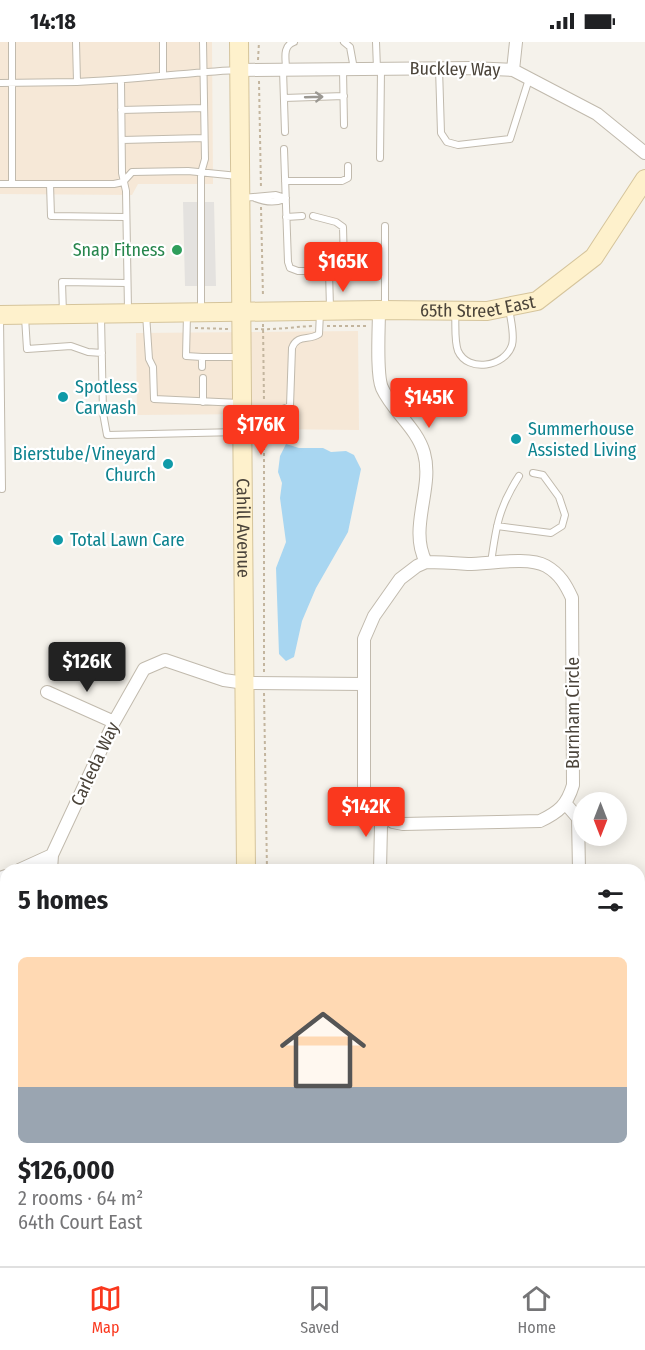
<!DOCTYPE html>
<html lang="en">
<head>
<meta charset="utf-8">
<style>
	:root { --surface:#fff; --page:#f6f6f6; --text:#202124; --muted:#757577; --line:#e0e0e0; --accent:#fa381e }
	body { margin:0; font-family:"Fira Sans Condensed",sans-serif; background:var(--page); color:var(--text); height:100vh; display:flex; flex-direction:column; font-size:22px; white-space:nowrap }
	* { box-sizing:border-box; margin:0 }
	p { font-size:20px; color:var(--muted) }
	.icon { flex:none; width:33px; height:33px; fill:none; stroke:currentColor; stroke-width:2; stroke-linecap:round; stroke-linejoin:round }
	.map { position:relative; flex:1; overflow:hidden }
	.sheet { position:absolute; left:0px; top:822px; width:645px; height:402px; display:flex; flex-direction:column; background:var(--surface); border-radius:18px 18px 0 0; box-shadow:0 3px 15px #0003 }
	.sheet>* { flex:none }
	.needle { width:39px; rotate:180deg }
	.controls { position:absolute; left:573px; top:750px; display:grid; gap:12px }
	.controls a { display:grid; place-items:center; width:54px; height:54px; border-radius:50%; background:var(--surface); box-shadow:0 3px 15px #0003; font-size:30px }
	.price { position:absolute; translate:-50% -51px; padding:0 14px; border-radius:6px; background:var(--accent); color:#fff; font-size:20px; line-height:39px; filter:drop-shadow(0 2px 3px #0008) }
	.price::after { content:''; position:absolute; left:50%; top:36px; width:18px; height:14px; margin-left:-9px; background:inherit; clip-path:polygon(0 0,100% 0,50% 100%) }
	.price.on { background:#222; color:#fff }
	ul { padding:0; list-style:none }
	li { display:grid; align-content:center; gap:12px; height:318px; padding:0 18px }
	li+li { border-top:2px solid var(--line) }
	li span { display:grid; place-items:center; height:186px; border-radius:9px; color:#555 }
	li>.icon { margin-inline-start:auto }
	span .icon { width:108px; height:108px; fill:#fffc; stroke-width:1 }
	li b { font-size:26px }
	h2 { display:flex; justify-content:space-between; align-items:center; height:72px; padding:0 18px; font-size:26px }
	.status { display:flex; justify-content:space-between; align-items:center; height:42px; padding:0 30px; background:var(--surface); direction:ltr }
	.status svg { height:16px; fill:currentColor }
	.dock { display:flex; justify-content:space-around; align-items:center; height:84px; border-top:2px solid var(--line); background:var(--surface); font-size:16px; color:var(--muted) }
	.dock a { display:grid; justify-items:center; gap:3px }
	.dock .on { color:var(--accent) }
	.map>svg:first-child { display:block }
	.commercial { fill:#f6e8d7 }
	.parking { fill:#e4e2df }
	.water { fill:#a8d6f1 }
	.lines { fill:none; stroke-linecap:round; stroke-linejoin:round }
	.lane-casing { stroke:#c1baad; stroke-width:8 }
	.street-casing { stroke:#c1baad; stroke-width:14 }
	.secondary-casing { stroke:#d5c49b; stroke-width:20 }
	.path { stroke:#c3b59e; stroke-width:2; stroke-dasharray:3 3; stroke-linecap:butt }
	.lane { stroke:#fff; stroke-width:6 }
	.street { stroke:#fff; stroke-width:12 }
	.secondary { stroke:#fef1cc; stroke-width:18 }
	.oneway { stroke:#9b9892 }
	.leisure-dot { fill:#2e9e5b; stroke:#fff; stroke-width:2 }
	.culture-dot { fill:#0f9aa8; stroke:#fff; stroke-width:2 }
	.labels { text-anchor:middle; dominant-baseline:central; stroke-width:4.5; stroke-linejoin:round; paint-order:stroke }
	.street-label { font-size:18px; fill:#4a4339; stroke:#fff }
	.leisure-label { font-size:18px; fill:#27864d; stroke:#fff; text-anchor:end }
	.culture-label { font-size:18px; fill:#0d838f; stroke:#fff; text-anchor:start }
</style>
</head>
<body>
<div class="status"><b>14:18</b><svg viewBox="0 0 49 12"><path d="M0 12V9h3v3zM5 12V6h3v6zM10 12V3h3v9zM15 12V0h3v12zM26 1h20v11H26zM47 4h2v5h-2z"/></svg></div>
<div class="map">
<svg width="645" height="1224" viewBox="0 0 645 1224">
	<rect width="100%" height="100%" fill="#f5f2eb"/>
	<path class="commercial" d="M0,0h212l1,142h-75l-6,11 -132,-1z
		M358,289l1,99 -88,-1 -1,-15 -133,1 -1,-82z"/>
	<path class="parking" d="M183,160h31l2,84h-31z"/>
	<path class="water" d="M286,402l13,4h24l8,4 15,-1 8,4 7,14 -13,63 -32,56 -14,33 -8,36 -8,4 -7,-7 -3,-86 10,-26 -6,-44 2,-15 -4,-11 2,-16z"/>
	<g class="lines">
		<defs>
			<path id="lane" d="M12,0v142
				M76,0l1,40c53,-2 106,-9 159,-12
				M163,0v32
				M344,0l6,5 4,22
				M376,0l1,27
				M439,26l2,65 6,9 11,3 52,-6 19,-60
				M286,27c0,-10 -4,-23 8,-27
				M283,28l2,62
				M343,28l1,55
				M121,39l1,92 4,18 2,119
				M0,41l77,-1
				M284,56l60,-2
				M121,68l83,-2
				M122,98l82,-2
				M284,107l4,113 2,6 8,3h40l5,-3 1,-5 -1,-36 -7,-5 -23,-6
				M380,116l1,-89
				M285,139h57l6,-3v-12
				M0,142h114l9,-2 9,-10 56,-1 50,5
				M50,142l1,32 74,1
				M242,156l34,-3 10,3
				M255,156c10,4 20,5 30,1
				M286,175l16,-1
				M329,229l1,37
				M385,265v-81
				M201,267v-136l4,-14 -2,-117
				M455,271c1,12 -1,27 3,38 10,22 47,16 54,-6 3,-11 -2,-27 -3,-38
				M63,272l-1,-32 65,1
				M146,272l3,45 4,8 1,32 86,4
				M187,273l-1,41 16,1
				M25,275l2,32 44,-3 17,6 14,1
				M101,275l2,96 4,22 132,-3
				M0,276l2,171
				M202,325v-10h37
				M203,336v24
				M243,369l40,-2 7,-3 2,-58c5,-14 17,-7 27,-14l1,-21
				M497,484l54,7 11,-7 3,-11 -6,-18 -16,-22 -10,-2
				M491,521c5,-37 8,-56 28,-87
				M100,1218l1,6
				M198,1218v6
				M170,1224v-6"/>
			<path id="street" d="M240,28l231,-2 42,2 84,44 48,39
				M513,28l3,-28
				M379,268c0,18 -3,64 3,78 11,24 35,40 42,65 10,35 -16,75 2,109
				M426,520c14,0 28,1 42,2 21,0 60,-8 78,2 14,8 20,19 26,32l1,187c-6,20 -14,27 -33,36l-137,3 -10,-2 -15,-11 -14,-22v-150l10,-23 26,-37 17,-13z
				M47,650l67,30
				M565,761l13,15 1,52
				M19,828l33,-15
				M51,828l1,-15 62,-133 30,-53 21,-9 59,20 21,3 119,1
				M380,828l1,-45 5,-7
				M0,836l6,-2
				M639,888h6
				M639,1111l6,-3
				M501,1218v6"/>
			<g id="secondary">
				<path id="s1" d="M239,0l7,828"/>
				<path id="s2" d="M0,273l379,-5 108,1 50,-10 57,-44 51,-78"/>
				<path d="M249,1224v-6"/>
			</g>
		</defs>
		<use href="#lane" class="lane-casing"/>
		<use href="#street" class="street-casing"/>
		<use href="#secondary" class="secondary-casing"/>
		<path class="path" d="M258,18l1,-18
			M259,39l2,108
			M261,165l2,90
			M263,282l1,78
			M327,284h42
			M195,286l34,1
			M255,287c20,1 38,-2 57,-3
			M264,375v255
			M264,651l3,177
			M267,1218v6"/>
		<use href="#lane" class="lane"/>
		<use href="#street" class="street"/>
		<use href="#secondary" class="secondary"/>
	</g>
	<defs><path id="oneway-shaft" d="M-6 0H5M1.5-3L5.5 0L1.5 3" fill="none" stroke-width="1.6" stroke-linecap="round" stroke-linejoin="round" transform="scale(1.5)"/></defs>
	<use class="oneway" href="#oneway-shaft" transform="translate(314 55) rotate(-2)"/>
	<circle class="leisure-dot" cx="177" cy="208" r="6"/>
	<g class="culture-dot">
		<circle cx="63" cy="355" r="6"/>
		<circle cx="516" cy="397" r="6"/>
		<circle cx="168" cy="422" r="6"/>
		<circle cx="58" cy="498" r="6"/>
	</g>
	<g class="labels">
		<g class="street-label">
			<text transform="translate(455 27) rotate(1)">Buckley Way</text>
			<text stroke="none"><textPath href="#s2" startOffset="478">65th Street East</textPath></text>
			<text stroke="none"><textPath href="#s1" startOffset="486">Cahill Avenue</textPath></text>
			<text transform="translate(573 671) rotate(-90)">Burnham Circle</text>
			<text transform="translate(95 722) rotate(-65)">Carleda Way</text>
		</g>
		<g class="leisure-label">
			<text x="165" y="208">Snap Fitness</text>
		</g>
		<g class="culture-label">
			<text x="75" y="345">Spotless<tspan x="75" dy="21">Carwash</tspan></text>
			<text x="528" y="387">Summerhouse<tspan x="528" dy="21">Assisted Living</tspan></text>
			<text x="156" y="412" text-anchor="end">Bierstube/Vineyard<tspan x="156" dy="21">Church</tspan></text>
			<text x="70" y="498">Total Lawn Care</text>
		</g>
	</g>
</svg>
<div class="controls">
<a><svg class="needle" viewBox="-14 -14 28 28"><path d="M0-13l5 13h-10z" fill="#e53935"/><path d="M0 13l5-13h-10z" fill="#757577"/></svg></a>
</div>
<b class="price" style="left:343px;top:251px">$165K</b>
<b class="price" style="left:429px;top:387px">$145K</b>
<b class="price" style="left:261px;top:414px">$176K</b>
<b class="price on" style="left:87px;top:651px">$126K</b>
<b class="price" style="left:366px;top:796px">$142K</b>
<section class="sheet">
<h2>5 homes<svg class="icon" aria-label="filters" viewBox="0 0 24 24"><path d="M4 7h16M4 17h16"/><circle cx="9" cy="7" r="2"/><circle cx="15" cy="17" r="2"/></svg></h2>
<ul>
<li><span style="background:linear-gradient(#ffd9b3 70%,#9aa5b1 0)"><svg class="icon" aria-label="home" viewBox="0 0 24 24"><path d="M3 11l9-7 9 7M6 9v11h12V9"/></svg></span><div><b>$126,000</b><p>2 rooms · 64 m²</p><p>64th Court East</p></div></li>
</ul>
</section>
</div>
<nav class="dock">
<a class="on"><svg class="icon" aria-label="map" viewBox="0 0 24 24"><path d="M3 6l6-2 6 2 6-2v14l-6 2-6-2-6 2zM9 4v14M15 6v14"/></svg>Map</a>
<a><svg class="icon" aria-label="saved" viewBox="0 0 24 24"><path d="M7 4h10v16l-5-4-5 4z"/></svg>Saved</a>
<a><svg class="icon" aria-label="home" viewBox="0 0 24 24"><path d="M3 11l9-7 9 7M6 9v11h12V9"/></svg>Home</a>
</nav>
</body>
</html>
